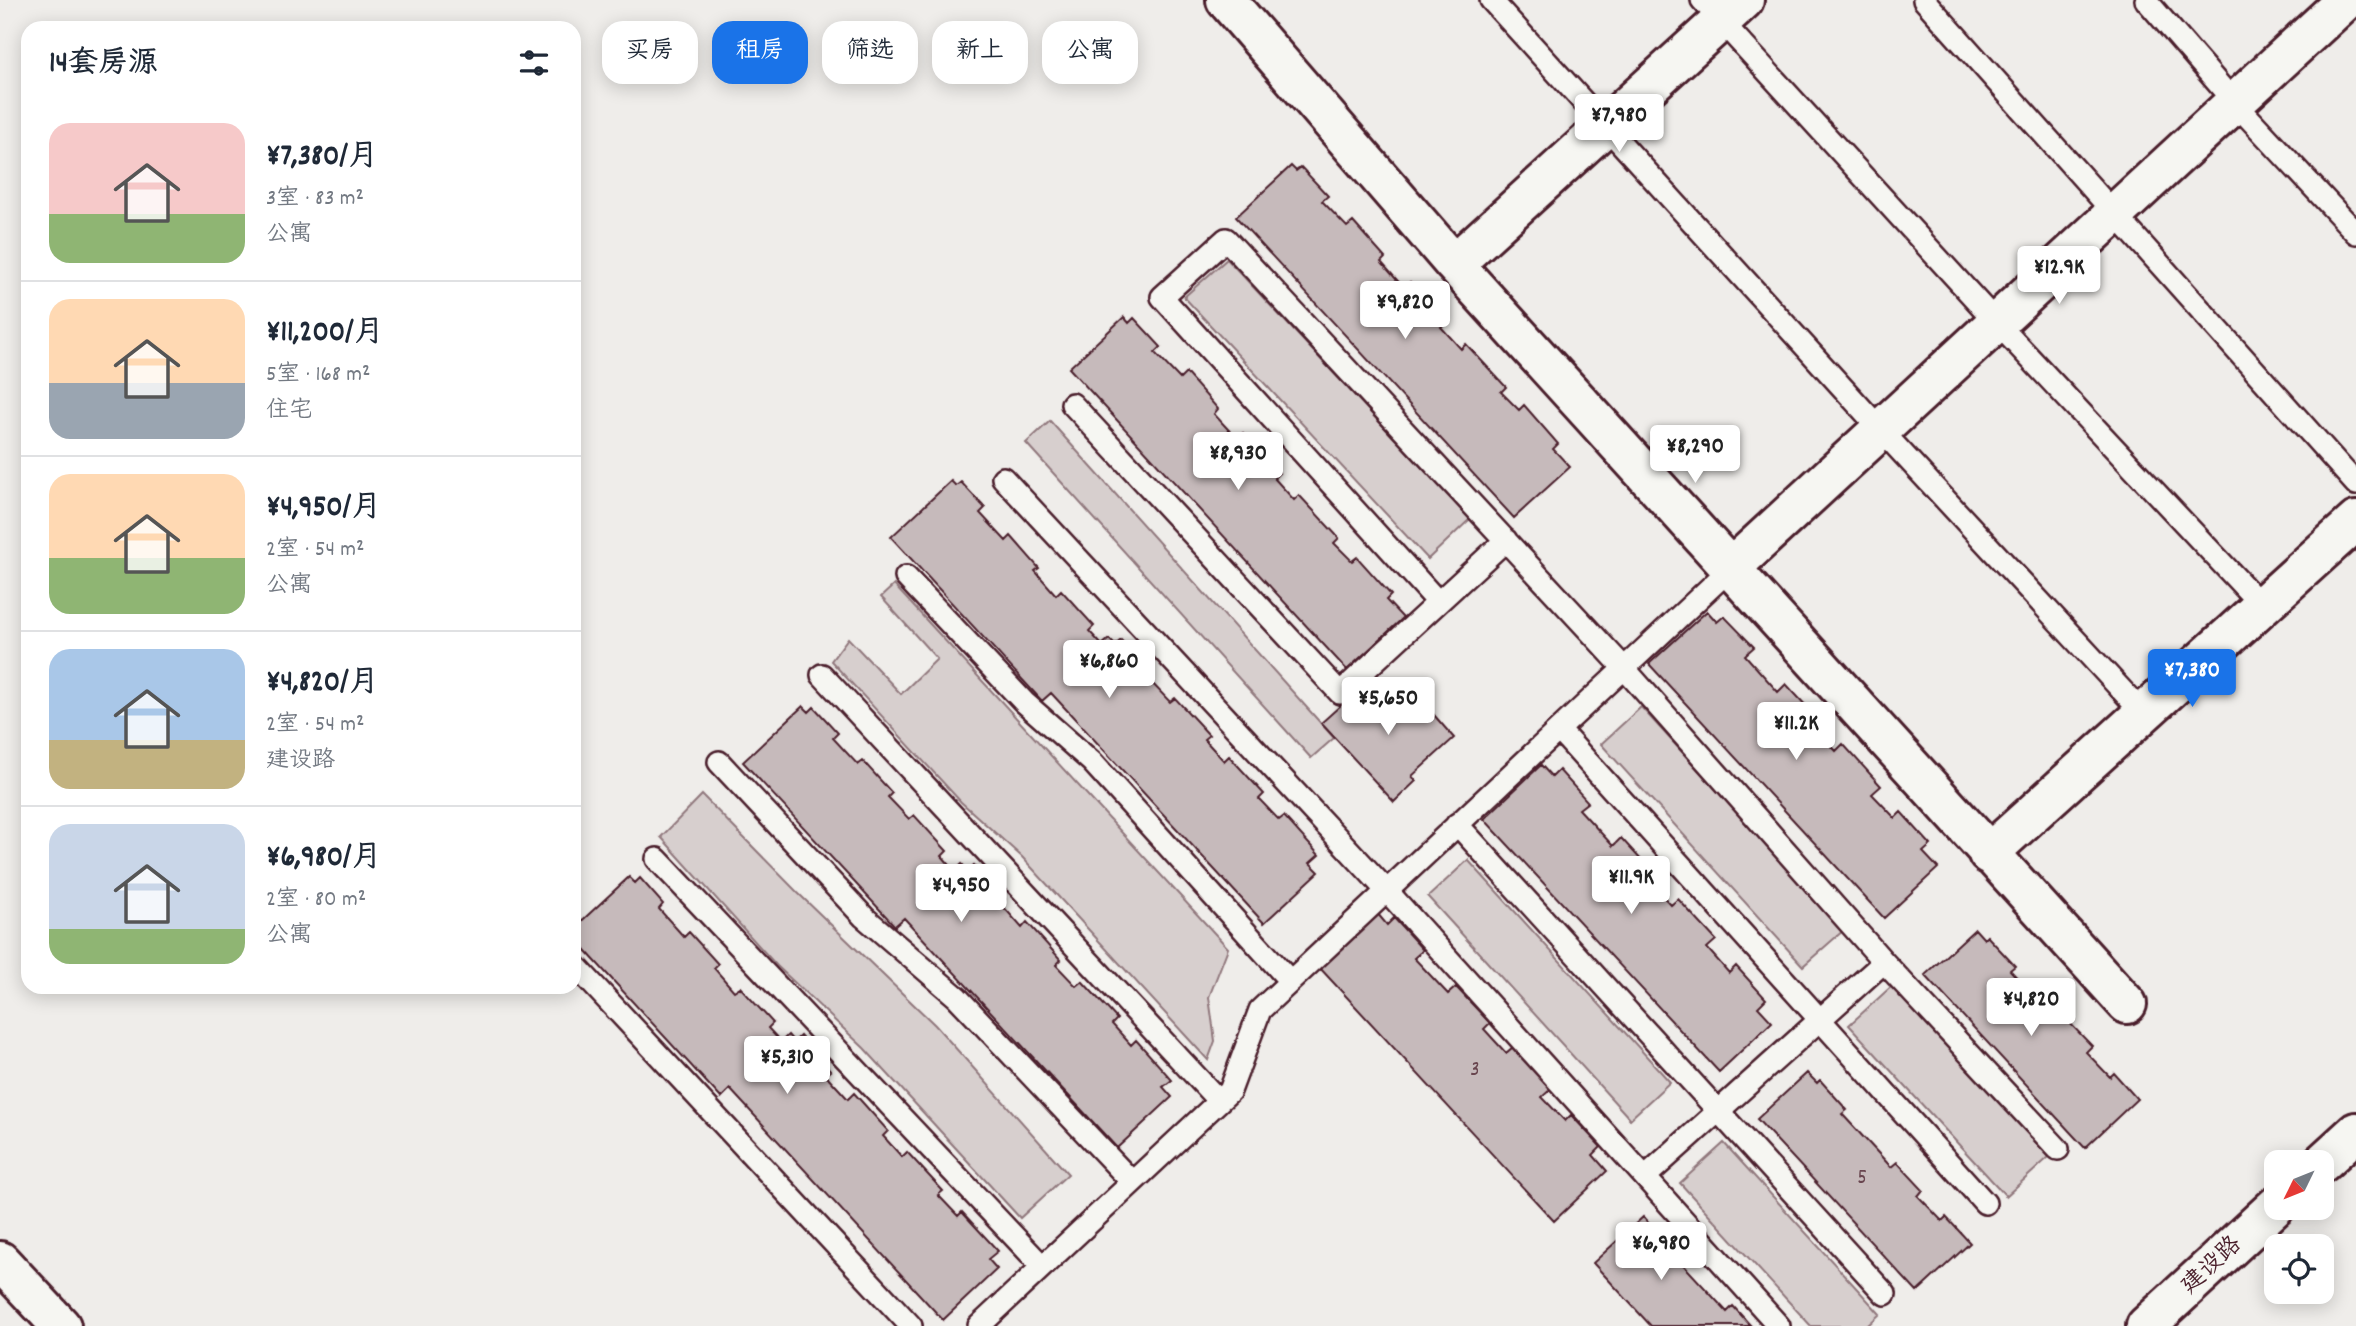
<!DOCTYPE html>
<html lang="zh">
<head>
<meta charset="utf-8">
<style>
	:root { --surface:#fff; --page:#f2f2f3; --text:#1f2937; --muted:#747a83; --line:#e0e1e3; --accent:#1a73e8 }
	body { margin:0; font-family:Dekko,"LXGW WenKai TC",sans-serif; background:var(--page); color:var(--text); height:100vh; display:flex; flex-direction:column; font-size:26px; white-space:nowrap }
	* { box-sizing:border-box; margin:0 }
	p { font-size:23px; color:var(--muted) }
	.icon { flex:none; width:38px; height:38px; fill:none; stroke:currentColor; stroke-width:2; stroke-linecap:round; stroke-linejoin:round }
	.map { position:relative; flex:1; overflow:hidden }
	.drawer { position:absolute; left:21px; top:21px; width:560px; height:973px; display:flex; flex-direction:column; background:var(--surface); border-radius:21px; box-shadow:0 4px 18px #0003 }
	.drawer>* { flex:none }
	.guide { position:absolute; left:602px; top:21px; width:665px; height:63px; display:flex; gap:14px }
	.needle { width:46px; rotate:227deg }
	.controls { position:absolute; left:2264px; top:1150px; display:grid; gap:14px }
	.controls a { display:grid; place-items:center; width:70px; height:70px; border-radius:14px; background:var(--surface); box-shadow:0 4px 18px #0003; font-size:35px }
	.price { position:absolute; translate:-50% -60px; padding:0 16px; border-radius:7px; background:#fff; color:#222; font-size:23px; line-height:46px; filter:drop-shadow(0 2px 4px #0008) }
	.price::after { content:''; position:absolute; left:50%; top:42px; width:21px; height:16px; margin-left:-10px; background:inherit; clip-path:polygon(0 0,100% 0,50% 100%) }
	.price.on { background:var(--accent); color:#fff }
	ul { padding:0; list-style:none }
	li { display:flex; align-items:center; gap:21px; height:175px; padding:0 28px }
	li+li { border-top:2px solid var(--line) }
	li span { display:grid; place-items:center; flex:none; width:196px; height:140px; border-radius:21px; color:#555 }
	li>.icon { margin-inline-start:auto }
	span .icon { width:84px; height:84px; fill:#fffc; stroke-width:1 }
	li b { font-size:30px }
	h2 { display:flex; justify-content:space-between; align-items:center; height:84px; padding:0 28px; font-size:30px }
	.tag { padding:0 24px; border-radius:21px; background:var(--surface); box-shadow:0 4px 18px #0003; font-size:24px; line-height:63px }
	.tag.on { background:var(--accent); color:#fff }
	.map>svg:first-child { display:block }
	.green { fill:#d7cfce; stroke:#90777c; stroke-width:2 }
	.building { fill:#c6babb; stroke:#4a1f2b; stroke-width:2 }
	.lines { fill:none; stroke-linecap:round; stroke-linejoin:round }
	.lane-casing { stroke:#4a1f2b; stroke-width:26 }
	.street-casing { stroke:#4a1f2b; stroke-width:44 }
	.secondary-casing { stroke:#4a1f2b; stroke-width:44 }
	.lane { stroke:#f6f6f2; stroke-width:21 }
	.street { stroke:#f6f6f2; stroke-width:38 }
	.secondary { stroke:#f6f6f2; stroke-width:38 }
	.labels { text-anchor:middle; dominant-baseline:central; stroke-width:5; stroke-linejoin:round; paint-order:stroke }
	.number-label { font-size:21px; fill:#69464f }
	.street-label { font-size:24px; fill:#4a1f2b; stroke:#f6f6f2 }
</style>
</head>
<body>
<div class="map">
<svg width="2356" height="1326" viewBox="0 0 2356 1326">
	<rect width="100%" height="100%" fill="#efedea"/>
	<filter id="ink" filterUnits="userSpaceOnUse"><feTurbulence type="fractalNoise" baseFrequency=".0143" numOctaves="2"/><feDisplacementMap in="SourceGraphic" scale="14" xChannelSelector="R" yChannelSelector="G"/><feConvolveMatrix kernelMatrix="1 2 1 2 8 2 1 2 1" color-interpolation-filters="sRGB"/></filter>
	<g filter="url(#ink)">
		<path class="green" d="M1227,259l243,260 -42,40 -244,-262z
			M1050,421l284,317 -23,20 -285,-315z
			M894,585l334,363 -19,49 6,44 -7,19 -186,-203 -61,-55 -130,-141 17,-23 53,56 36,-35 -56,-62z
			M1641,707l203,223 -41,36 -202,-222z
			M702,795l96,98 137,132 133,149 -48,44 -156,-170 -87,-82 -116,-129z
			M1468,860l202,222 -40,37 -202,-222z
			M1893,985l156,172 -43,39 -157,-171z
			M1724,1143l156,171 -13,12h-56l-131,-143z"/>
		<path class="building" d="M1291,166l5,5 5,-4 27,29 -6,5 25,26 6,-5 32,36 -4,4 23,26 6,-6 36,40 -5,5 20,22 5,-5 40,43 -5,5 18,18 5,-5 34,39 -5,5 17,18 -56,51 -278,-301z
			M1124,317l5,6 5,-5 27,29 -6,6 25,26 6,-6 32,36 -4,5 23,25 6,-6 36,40 -5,5 20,22 5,-5 40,43 -5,5 18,18 5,-4 34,38 -5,5 17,18 -56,52 -278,-302z
			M951,481l5,5 5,-4 24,26 -5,5 26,28 5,-5 28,32 -4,3 21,24 5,-5 33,36 -5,5 13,14 7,-6 6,6 6,-5 32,34 -5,5 22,23 5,-4 34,37 -5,4 20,22 5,-5 35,38 -5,5 20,21 5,-4 35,39 -9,8 9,9 -55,51 -213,-230 -9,8 -151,-164z
			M1707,611l10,11 7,-6 30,31 -9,8 33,37 8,-8 34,37 -6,6 22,24 7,-7 38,42 -9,8 23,24 6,-6 30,33 -8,7 15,16 -54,50 -235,-254z
			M1387,685l15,16 11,-10 41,47 -42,38 4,5 -22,21 -73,-79 39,-35 10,12z
			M803,706l6,6 5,-5 24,26 -5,5 25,27 5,-4 29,32 -4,4 21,22 5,-4 33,36 -5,5 13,15 7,-7 6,7 6,-6 31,34 -4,5 21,24 5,-6 34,38 -5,5 20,21 6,-5 35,38 -5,5 19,21 5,-5 36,40 -9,7 9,10 -55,51 -213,-230 -9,8 -152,-164z
			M1541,765l11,12 7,-7 29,32 -9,7 34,37 8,-8 34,37 -6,6 22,24 7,-6 38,41 -9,8 22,25 7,-7 30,33 -8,8 14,15 -53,50 -235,-253z
			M629,877l6,6 5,-5 23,26 -4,5 25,28 5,-5 29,32 -4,4 20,23 6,-4 33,36 -5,5 13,14 7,-7 6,7 6,-6 31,35 -5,4 22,24 6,-6 34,38 -5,5 19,21 5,-5 36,39 -5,4 20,21 4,-4 36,39 -10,8 9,10 -54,51 -213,-231 -9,9 -147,-160v-10z
			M1377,913l10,12 7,-7 29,32 -9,8 34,36 8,-7 34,36 -6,6 22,24 7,-6 38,42 -9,8 23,24 6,-6 30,32 -8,8 14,16 -53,50 -235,-254z
			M1975,929l9,10 3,-3 28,30 -5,4 49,53 6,-5 27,28 -6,6 24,25 4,-4 23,26 -52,49 -160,-173z
			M1807,1073l10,10 3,-3 27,30 -5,4 49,53 6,-5 26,28 -5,6 24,25 4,-4 24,26 -53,49 -160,-173z
			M1643,1217l9,10 3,-3 28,31 -5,4 49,53 6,-6 18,20h-100l-58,-63z"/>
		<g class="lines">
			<defs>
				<path id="lane" d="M1491,0l390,430 262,283
					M1702,0l295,323 265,283
					M1924,0l432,484
					M2146,0l89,103 121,130
					M1072,404l268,289 166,-153
					M1003,478l384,413 392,435
					M906,577l118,125 68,60 198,219
					M1438,602l-276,-305 64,-58 398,429 260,294 174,187
					M822,675l397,426
					M1559,730l426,473
					M719,762l145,155 93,80 175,185
					M1457,824l428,470
					M657,859l385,407
					M574,964l337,362
					M1645,1177l239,-215
					M979,1326l251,-235 30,-81 471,-442"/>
				<path id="street" d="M1226,0l228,264 673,740
					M1454,264l290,-264
					M1731,568l615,-568
					M1988,854l368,-333"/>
				<path id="secondary" d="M2322,1163l34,-31
					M0,1261l61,65
					M2146,1326l131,-121"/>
			</defs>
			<use href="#lane" class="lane-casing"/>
			<use href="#street" class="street-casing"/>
			<use href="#secondary" class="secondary-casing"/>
			<use href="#lane" class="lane"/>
			<use href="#street" class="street"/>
			<use href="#secondary" class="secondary"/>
		</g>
	</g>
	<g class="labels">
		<g class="number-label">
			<text x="1475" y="1071">3</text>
			<text x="1862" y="1179">5</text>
		</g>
		<g class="street-label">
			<text transform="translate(2212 1266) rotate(-43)">建设路</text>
		</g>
	</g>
</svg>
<div class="controls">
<a><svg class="needle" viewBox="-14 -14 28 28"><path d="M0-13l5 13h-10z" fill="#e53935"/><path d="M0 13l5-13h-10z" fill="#747a83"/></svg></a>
<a><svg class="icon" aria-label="locate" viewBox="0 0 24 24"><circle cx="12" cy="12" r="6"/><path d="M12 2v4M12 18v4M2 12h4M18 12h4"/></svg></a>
</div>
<b class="price" style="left:1619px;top:154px">¥7,980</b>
<b class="price" style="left:2059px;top:306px">¥12.9K</b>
<b class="price" style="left:1405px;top:341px">¥9,820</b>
<b class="price" style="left:1695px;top:485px">¥8,290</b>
<b class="price" style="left:1238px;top:492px">¥8,930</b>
<b class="price" style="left:1109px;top:700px">¥6,860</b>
<b class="price on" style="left:2192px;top:709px">¥7,380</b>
<b class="price" style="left:1388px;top:737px">¥5,650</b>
<b class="price" style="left:1796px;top:762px">¥11.2K</b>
<b class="price" style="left:1631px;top:916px">¥11.9K</b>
<b class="price" style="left:961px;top:924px">¥4,950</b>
<b class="price" style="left:2031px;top:1038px">¥4,820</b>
<b class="price" style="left:787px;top:1096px">¥5,310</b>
<b class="price" style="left:1661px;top:1282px">¥6,980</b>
<div class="guide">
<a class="tag">买房</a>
<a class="tag on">租房</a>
<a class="tag">筛选</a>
<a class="tag">新上</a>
<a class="tag">公寓</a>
</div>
<section class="drawer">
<h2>14套房源<svg class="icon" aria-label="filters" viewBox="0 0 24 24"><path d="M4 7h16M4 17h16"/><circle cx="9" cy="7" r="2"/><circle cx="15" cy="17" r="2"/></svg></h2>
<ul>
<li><span style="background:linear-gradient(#f6c9c9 65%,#8fb573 0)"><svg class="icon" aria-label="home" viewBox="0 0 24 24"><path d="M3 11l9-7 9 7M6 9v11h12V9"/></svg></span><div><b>¥7,380/月</b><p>3室 · 83 m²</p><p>公寓</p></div></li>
<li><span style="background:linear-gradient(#ffd9b3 60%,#9aa5b1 0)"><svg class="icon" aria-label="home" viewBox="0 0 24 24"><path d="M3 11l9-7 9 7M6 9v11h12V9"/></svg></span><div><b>¥11,200/月</b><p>5室 · 168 m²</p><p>住宅</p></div></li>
<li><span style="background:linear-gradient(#ffd9b3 60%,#8fb573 0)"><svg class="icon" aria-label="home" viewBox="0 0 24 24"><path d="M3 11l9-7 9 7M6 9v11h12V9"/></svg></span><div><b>¥4,950/月</b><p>2室 · 54 m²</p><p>公寓</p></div></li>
<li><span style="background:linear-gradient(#a9c7e8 65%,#c2b280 0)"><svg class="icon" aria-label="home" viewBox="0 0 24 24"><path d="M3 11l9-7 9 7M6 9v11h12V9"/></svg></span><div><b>¥4,820/月</b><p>2室 · 54 m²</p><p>建设路</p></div></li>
<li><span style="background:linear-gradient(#c9d6e8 75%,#8fb573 0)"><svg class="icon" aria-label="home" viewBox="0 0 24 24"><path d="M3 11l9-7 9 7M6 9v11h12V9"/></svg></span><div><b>¥6,980/月</b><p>2室 · 80 m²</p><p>公寓</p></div></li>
</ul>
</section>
</div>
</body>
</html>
